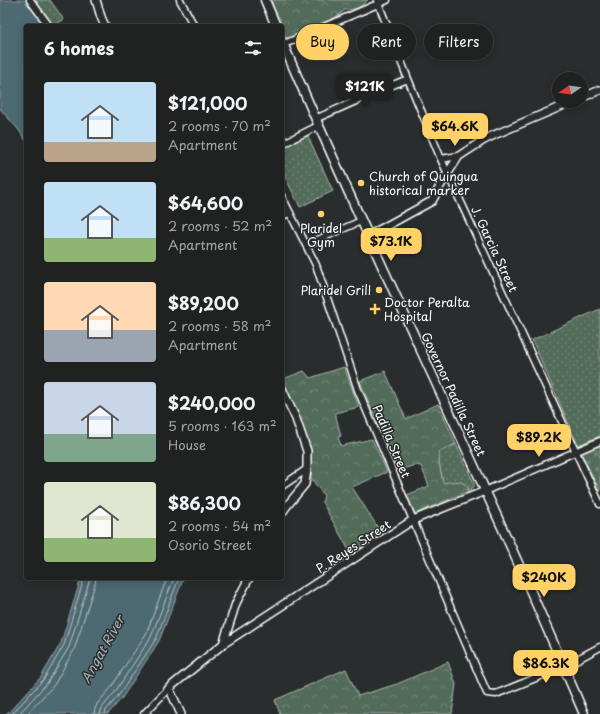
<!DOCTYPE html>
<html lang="en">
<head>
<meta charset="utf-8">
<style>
	:root { --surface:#202222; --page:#282a2a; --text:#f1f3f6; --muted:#a2a4a5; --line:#3d3f40; --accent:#ffd166 }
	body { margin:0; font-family:"Playpen Sans",sans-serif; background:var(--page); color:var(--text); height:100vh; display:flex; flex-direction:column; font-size:15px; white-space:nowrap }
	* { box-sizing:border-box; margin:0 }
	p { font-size:13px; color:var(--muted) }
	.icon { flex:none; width:22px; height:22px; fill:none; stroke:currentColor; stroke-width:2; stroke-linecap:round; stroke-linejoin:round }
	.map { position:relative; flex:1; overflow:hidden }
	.panel { position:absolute; left:24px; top:24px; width:260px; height:556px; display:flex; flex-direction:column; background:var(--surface); border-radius:4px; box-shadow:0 2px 10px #0003,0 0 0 1px var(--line) }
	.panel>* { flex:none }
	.guide { position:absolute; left:296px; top:24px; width:244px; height:36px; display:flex; gap:8px }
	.needle { width:26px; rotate:257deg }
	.controls { position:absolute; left:552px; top:72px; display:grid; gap:8px }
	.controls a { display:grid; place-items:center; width:36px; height:36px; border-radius:50%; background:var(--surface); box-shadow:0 2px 10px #0003,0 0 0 1px var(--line); font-size:20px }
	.price { position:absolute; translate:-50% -34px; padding:0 9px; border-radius:8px; background:var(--accent); color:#111; font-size:13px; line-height:26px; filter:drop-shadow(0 1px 2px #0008) }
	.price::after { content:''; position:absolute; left:50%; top:24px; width:12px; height:9px; margin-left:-6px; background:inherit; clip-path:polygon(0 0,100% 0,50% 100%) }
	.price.active { background:#222; color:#fff }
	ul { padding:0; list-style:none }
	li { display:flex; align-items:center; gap:12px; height:100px; padding:0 20px }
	li span { display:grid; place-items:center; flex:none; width:112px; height:80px; border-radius:4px; color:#555 }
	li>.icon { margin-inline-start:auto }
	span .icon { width:48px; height:48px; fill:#fffc; stroke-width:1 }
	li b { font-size:17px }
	h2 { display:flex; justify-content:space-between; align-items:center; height:48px; padding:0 20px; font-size:17px }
	.pill { padding:0 14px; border-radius:18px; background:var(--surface); box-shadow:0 2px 10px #0003,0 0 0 1px var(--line); font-size:14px; line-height:36px }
	.pill.active { background:var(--accent); color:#111 }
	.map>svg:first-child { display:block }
	.grass { fill:url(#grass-dots); stroke:#a9b6ac }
	.forest { fill:url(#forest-crowns); stroke:#a9b6ac }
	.cemetery { fill:url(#cemetery-stones); stroke:#a9b6ac }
	.water { fill:#4d6971; stroke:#94a5aa }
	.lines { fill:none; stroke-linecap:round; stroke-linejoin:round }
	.shore { stroke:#b8c3c6; stroke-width:1 }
	.minor-casing { stroke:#fff; stroke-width:9 }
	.tertiary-casing { stroke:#fff; stroke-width:10 }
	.secondary-casing { stroke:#fff; stroke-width:11 }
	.minor { stroke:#2a2d2e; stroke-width:6 }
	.tertiary { stroke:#2a2d2e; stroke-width:7 }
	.secondary { stroke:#2a2d2e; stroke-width:8 }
	.poi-dot { fill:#ffd166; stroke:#2a2d2e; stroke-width:1.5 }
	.labels { text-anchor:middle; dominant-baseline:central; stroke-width:3; stroke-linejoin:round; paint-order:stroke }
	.poi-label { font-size:12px; fill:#fff; stroke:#2a2d2e; text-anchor:start }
	.street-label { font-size:12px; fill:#fff; stroke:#2a2d2e }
	.water-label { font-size:13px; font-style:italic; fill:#a6b4b8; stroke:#2a2d2e }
</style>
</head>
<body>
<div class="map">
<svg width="600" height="714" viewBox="0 0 600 714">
	<defs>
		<pattern id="grass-dots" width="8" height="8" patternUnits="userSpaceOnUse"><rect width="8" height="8" fill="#536c5a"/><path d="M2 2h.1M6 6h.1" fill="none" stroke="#6d8273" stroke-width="1.8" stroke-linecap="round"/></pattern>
		<pattern id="forest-crowns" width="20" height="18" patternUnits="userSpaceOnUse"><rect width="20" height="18" fill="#536c5a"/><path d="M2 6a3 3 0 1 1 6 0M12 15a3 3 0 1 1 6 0" fill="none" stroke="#6d8273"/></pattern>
		<pattern id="cemetery-stones" width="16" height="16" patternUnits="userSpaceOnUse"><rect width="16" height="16" fill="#536c5a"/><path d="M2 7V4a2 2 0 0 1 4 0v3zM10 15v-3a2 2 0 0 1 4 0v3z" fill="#6d8273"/></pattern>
	</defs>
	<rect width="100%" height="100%" fill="#2a2d2e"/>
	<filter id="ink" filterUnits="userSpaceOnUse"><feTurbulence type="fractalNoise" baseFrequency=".025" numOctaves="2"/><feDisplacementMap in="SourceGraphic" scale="8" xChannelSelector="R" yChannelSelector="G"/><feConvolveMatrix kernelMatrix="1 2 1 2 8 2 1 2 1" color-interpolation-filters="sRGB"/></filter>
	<g filter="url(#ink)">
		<path class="grass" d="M26,0h24l14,20 -14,6h-4z
			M307,134l26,57 -33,16 -18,-36v-25z
			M600,309v127l-22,9 -46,-105z
			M456,444l18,39v4l-6,4v-4l-25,-4 -4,-20v-11z"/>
		<path class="forest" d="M271,0h97c-7,7 -13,10 -23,10l-10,8 -10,4 -11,6h-7l-8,8 -9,4c-5,-5 -8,-6 -8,-14h-2v-8l-4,-3z
			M344,367l15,40 -24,6 6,23 -3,1 3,9 31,-7 15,33 -35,15 30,47 -31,20 -29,-52 2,-6 -13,-18v-28l-12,-34 -16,-37 21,-8 6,7z
			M385,371l21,48 32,-15 18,40 -17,8v11l4,20c11,-1 16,-5 25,4v4l-53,23 -8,-19 22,-9 -8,-20 -6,-1 -18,6 -37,-90z
			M448,662l8,22 -4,30h-172l-5,-14 71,-31 12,27 39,-12z"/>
		<path class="cemetery" d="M600,443v49l-19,-40z"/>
		<path class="water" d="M0,0h26l20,26h-20v115l-8,-12 -18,-20z
			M81,578h102l-2,7 -22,56 -37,57 -14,16h-103l4,-2 32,-35 20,-34z"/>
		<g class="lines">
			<path class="shore" d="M12,714l32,-35 20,-34 20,-67
				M19,714l29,-32 21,-35 20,-65 1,-4
				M27,714l27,-29 20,-35 21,-66 1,-6
				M94,714l1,-5 2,-5 13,-15 36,-55 21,-56
				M100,714l2,-6 13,-16 36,-55 23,-59
				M105,714l1,-4 13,-15 37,-56 23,-61"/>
			<defs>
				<path id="minor" d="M30,0l19,26
					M180,0l14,26
					M377,0l31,79 33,80 159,345
					M282,45l105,-45
					M315,119c31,-13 61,-28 93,-40
					M282,144l36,-18
					M441,159l18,-3
					M282,197l34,68 42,125 55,130 74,173 9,1 67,-27 37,-20
					M282,216l8,-3
					M306,245l55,-24
					M282,486l25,-17
					M485,491l115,-50
					M144,714l25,-26"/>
				<path id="tertiary" d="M96,0l5,17 4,9
					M581,98l19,-8
					M368,236l64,-35 12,-22 15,-23 25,-16 10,-5 80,-34
					M282,389l14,30 11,32v18l-2,15 -19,23 -4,6
					M223,644l13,-41 13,-25
					M181,714l-12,-26 54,-44 190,-124 72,-29"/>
				<path id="secondary" d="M265,0l11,26
					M282,41c64,151 135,299 203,449 34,74 67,149 99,224"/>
			</defs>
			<use href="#minor" class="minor-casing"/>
			<use href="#tertiary" class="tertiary-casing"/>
			<use href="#secondary" class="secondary-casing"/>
			<use href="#minor" class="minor"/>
			<use href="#tertiary" class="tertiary"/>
			<use href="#secondary" class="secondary"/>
		</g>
	</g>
	<g class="poi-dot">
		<circle cx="361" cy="183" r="4"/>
		<circle cx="321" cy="214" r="4"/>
		<circle cx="379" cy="290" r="4"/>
		<path d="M373 303h4v4h4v4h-4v4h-4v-4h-4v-4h4z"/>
	</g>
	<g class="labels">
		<g class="poi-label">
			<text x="369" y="176">Church of Quingua<tspan x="369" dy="14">historical marker</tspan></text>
			<text x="321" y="228" text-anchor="middle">Plaridel<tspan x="321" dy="14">Gym</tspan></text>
			<text x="371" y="290" text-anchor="end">Plaridel Grill</text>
			<text x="384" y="302">Doctor Peralta<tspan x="384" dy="14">Hospital</tspan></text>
		</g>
		<g class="street-label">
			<text transform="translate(495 249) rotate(65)">J. Garcia Street</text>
			<text transform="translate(454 394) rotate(65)">Governor Padilla Street</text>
			<text transform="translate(392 441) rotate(67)">Padilla Street</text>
			<text transform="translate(353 546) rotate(-33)">P. Reyes Street</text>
		</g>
		<g class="water-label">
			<text transform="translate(102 649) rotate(-61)">Angat River</text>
		</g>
	</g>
</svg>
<div class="controls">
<a><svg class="needle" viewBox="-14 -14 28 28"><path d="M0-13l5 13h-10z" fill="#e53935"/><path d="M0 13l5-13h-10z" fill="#a2a4a5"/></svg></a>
</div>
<b class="price active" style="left:365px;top:107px">$121K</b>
<b class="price" style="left:455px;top:147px">$64.6K</b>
<b class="price" style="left:391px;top:262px">$73.1K</b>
<b class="price" style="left:539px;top:458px">$89.2K</b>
<b class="price" style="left:544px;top:598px">$240K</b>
<b class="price" style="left:546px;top:684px">$86.3K</b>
<div class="guide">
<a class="pill active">Buy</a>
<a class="pill">Rent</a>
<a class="pill">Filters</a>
</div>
<section class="panel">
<h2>6 homes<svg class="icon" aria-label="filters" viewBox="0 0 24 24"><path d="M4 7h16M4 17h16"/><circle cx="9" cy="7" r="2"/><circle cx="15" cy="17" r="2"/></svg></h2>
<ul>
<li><span style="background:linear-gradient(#bfe0f5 75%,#b9a48a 0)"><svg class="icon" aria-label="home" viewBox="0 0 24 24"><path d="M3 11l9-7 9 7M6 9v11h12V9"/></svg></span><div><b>$121,000</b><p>2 rooms · 70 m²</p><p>Apartment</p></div></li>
<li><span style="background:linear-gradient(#bfe0f5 70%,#8fb573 0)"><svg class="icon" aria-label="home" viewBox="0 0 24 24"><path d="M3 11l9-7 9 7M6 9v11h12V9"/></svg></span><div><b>$64,600</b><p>2 rooms · 52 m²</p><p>Apartment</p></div></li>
<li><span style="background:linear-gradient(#ffd9b3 60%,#9aa5b1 0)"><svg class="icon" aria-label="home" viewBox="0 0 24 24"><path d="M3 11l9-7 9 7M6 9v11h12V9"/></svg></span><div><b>$89,200</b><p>2 rooms · 58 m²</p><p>Apartment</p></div></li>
<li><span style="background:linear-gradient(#c9d6e8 65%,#7fa58c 0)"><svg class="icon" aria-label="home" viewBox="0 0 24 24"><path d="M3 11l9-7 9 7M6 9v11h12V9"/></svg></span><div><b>$240,000</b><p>5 rooms · 163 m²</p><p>House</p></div></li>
<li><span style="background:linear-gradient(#dfe7d0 70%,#8fb573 0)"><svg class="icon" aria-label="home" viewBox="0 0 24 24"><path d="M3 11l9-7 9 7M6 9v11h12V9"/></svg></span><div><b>$86,300</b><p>2 rooms · 54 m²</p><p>Osorio Street</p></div></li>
</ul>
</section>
</div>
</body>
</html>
